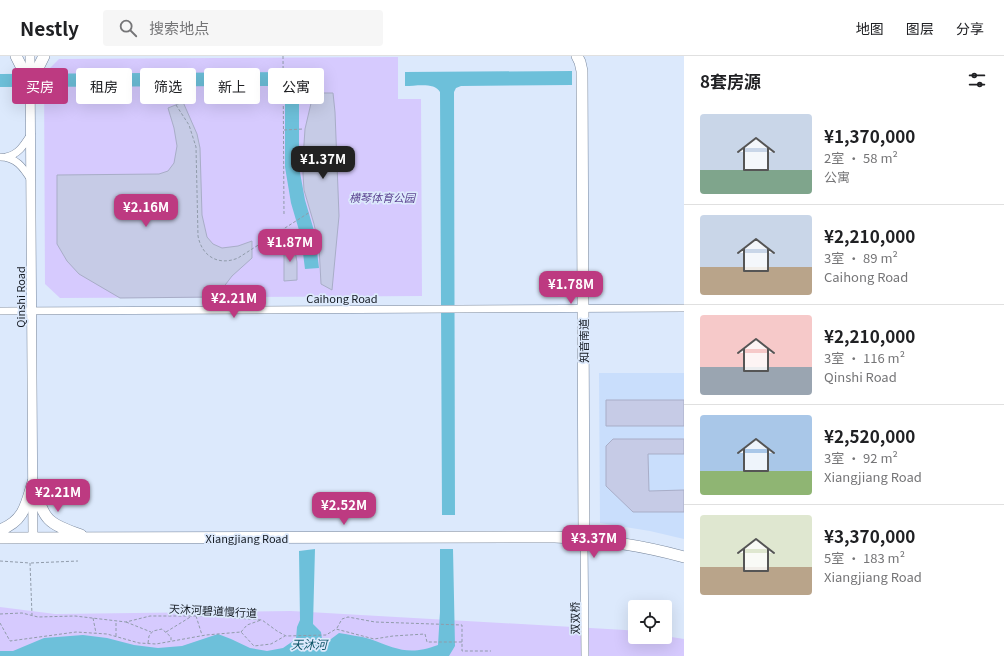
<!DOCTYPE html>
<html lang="zh">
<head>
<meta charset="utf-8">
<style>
	:root { --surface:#fff; --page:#f6f6f6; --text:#202124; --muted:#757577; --line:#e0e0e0; --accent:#bd3a81 }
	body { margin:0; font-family:Georgia,"Noto Sans SC",serif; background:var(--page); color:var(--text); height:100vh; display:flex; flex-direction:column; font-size:15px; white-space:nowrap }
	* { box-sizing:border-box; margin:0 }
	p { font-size:13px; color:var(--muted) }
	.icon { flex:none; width:22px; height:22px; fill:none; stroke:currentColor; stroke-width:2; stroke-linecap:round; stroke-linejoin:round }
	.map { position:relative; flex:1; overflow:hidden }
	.drawer { display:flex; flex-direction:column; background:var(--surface); width:320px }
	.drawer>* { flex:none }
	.hud { position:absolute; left:12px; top:12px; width:380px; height:36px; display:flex; gap:8px }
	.buttons { position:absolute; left:628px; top:544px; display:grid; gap:8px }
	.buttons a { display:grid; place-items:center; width:44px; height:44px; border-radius:4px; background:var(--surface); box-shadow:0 4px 16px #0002; font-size:20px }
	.price { position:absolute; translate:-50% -34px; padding:0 9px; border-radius:8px; background:var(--accent); color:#fff; font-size:13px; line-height:26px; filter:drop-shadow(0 1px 2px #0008) }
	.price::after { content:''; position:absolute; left:50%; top:24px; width:12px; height:9px; margin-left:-6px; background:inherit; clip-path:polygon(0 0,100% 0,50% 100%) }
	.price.current { background:#222; color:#fff }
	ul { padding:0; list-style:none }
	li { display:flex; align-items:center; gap:12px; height:100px; padding:0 16px }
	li+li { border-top:1px solid var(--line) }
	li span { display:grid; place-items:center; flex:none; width:112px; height:80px; border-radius:4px; color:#555 }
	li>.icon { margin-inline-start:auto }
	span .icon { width:48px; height:48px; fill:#fffc; stroke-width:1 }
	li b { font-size:17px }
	h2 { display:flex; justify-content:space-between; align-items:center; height:48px; padding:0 16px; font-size:17px }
	.chip { padding:0 14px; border-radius:4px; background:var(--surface); box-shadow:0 4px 16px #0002; font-size:14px; line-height:36px }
	.chip.current { background:var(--accent); color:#fff }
	header { display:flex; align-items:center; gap:24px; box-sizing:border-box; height:56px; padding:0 20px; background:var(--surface); border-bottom:1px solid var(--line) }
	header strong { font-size:19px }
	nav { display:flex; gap:22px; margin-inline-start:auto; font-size:14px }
	.search { width:280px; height:36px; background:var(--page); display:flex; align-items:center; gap:10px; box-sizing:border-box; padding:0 14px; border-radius:4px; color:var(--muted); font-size:15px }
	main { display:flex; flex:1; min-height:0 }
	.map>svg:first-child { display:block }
	.built { fill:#c9defc }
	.green { fill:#d6cafe }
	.water { fill:#6dc0da }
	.building { fill:#c6cbe6; stroke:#a8adc7 }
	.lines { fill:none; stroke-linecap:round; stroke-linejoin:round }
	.minor-casing { stroke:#76859b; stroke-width:8 }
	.tertiary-casing { stroke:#76859b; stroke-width:10 }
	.secondary-casing { stroke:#76859b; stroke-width:12 }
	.path { stroke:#909baa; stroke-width:1; stroke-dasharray:3 2; stroke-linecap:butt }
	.minor { stroke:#fff; stroke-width:7 }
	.tertiary { stroke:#fff; stroke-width:9 }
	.secondary { stroke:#fff; stroke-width:11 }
	.labels { text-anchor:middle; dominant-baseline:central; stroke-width:3.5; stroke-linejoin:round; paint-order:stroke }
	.park-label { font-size:11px; font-style:italic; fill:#5e4792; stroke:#dce9fc }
	.street-label { font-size:11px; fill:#151b23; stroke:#dce9fc }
	.water-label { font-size:12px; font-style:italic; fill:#0e5568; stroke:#dce9fc }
</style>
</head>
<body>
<header>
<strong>Nestly</strong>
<div class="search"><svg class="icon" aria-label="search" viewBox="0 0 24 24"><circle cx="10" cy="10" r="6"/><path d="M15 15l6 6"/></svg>搜索地点</div>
<nav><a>地图</a><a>图层</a><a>分享</a></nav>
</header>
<main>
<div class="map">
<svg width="684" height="600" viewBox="0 0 684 600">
	<rect width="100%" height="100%" fill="#dce9fc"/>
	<path class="built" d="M599,317h85v166l-34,-8 -50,-8z"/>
	<path class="green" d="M398,1v42h23l1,197 -362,2 -15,-14 -1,-210 15,-15z
		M0,551l55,7 236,-3 334,19 10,1v6h30v-1l19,3v17h-684z"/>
	<path class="water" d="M572,15v14l-111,1 -5,2 -2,4 1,423h-13l-2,-423c-5,-10 -24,-6 -35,-6v-14z
		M299,16v95l6,33 10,34 4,34 -14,1 -4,-32 -10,-34 -6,-36v-81l-285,1v-13z
		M315,493l-2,75 8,8 1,7h9l8,-6c10,2 21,3 31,6 27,10 39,17 68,6l2,-33v-63h13l2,97 -6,10h-449v-5h13l31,-13 39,-3 24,3 27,7 24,3 24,-2 36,-12 13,5 19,9 17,3 16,-3 13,-9 1,-12 3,-7 -1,-69z"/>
	<path class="building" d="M318,37h15l2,19 4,104 -7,74 -11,-6 -2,-38 -5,-22 -10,-34 -1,-16v-15l2,-30 7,-30h6z
		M183,46l14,32 3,14 2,67 5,22 6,7 9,4 16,-2 14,-5v17l-20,18 -16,21 -96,1 -41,-24 -12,-13 -10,-17v-69l102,-1 9,-3 6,-8 3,-17 -3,-18 -6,-20z
		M284,189h10l3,17v18l-13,1z
		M606,344h78v26h-78z
		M613,383h71v15h-36l1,37 35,-1v22h-51l-27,-26v-40z"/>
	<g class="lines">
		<defs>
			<path id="minor" d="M0,101c16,0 23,10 31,23
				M6,101c13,-3 18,-12 25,-23
				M0,255l684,-3
				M584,482l1,118"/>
			<path id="tertiary" d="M30,0l3,482"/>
			<path id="secondary" d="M16,0l14,28
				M577,0l3,6 2,9 2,467
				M30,28l14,-28
				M33,426c12,37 10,40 48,53
				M0,474c24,-9 26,-25 33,-48
				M0,482l555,-1c44,2 86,8 129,20"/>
		</defs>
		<use href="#minor" class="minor-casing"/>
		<use href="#tertiary" class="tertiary-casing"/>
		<use href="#secondary" class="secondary-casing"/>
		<path class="path" d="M283,0l1,160
			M176,49l13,20 7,22 2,89c4,21 21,30 40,22l72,-46
			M284,74l19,-1
			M0,505l30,2 2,52
			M31,507l47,-2
			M0,558l22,-1 16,4 37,-1 51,6 24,-6h61l51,4 15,11 9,5 40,-1 10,-6 38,10 19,-3 32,-2 2,8h35
			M196,560l6,19
			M93,562l3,15
			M126,566l25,10
			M0,567l10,18 66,-9 31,2 32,9 17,1 50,-9 35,-3 13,14 17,-2 14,-8
			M337,572l5,-9 6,-2 27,5 87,3v26h29
			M166,576l26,-16
			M241,576l6,-7 14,-5
			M116,580v-15
			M148,587l1,-7 4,-5 9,-2 9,8v4"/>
		<use href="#minor" class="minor"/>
		<use href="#tertiary" class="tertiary"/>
		<use href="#secondary" class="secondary"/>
	</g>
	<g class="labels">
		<g class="park-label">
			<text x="382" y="141">横琴体育公园</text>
		</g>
		<g class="street-label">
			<text transform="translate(20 241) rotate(-90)">Qinshi Road</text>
			<text x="342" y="242">Caihong Road</text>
			<text transform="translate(583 285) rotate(-90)">知音南道</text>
			<text x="247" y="482">Xiangjiang Road</text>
			<text transform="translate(213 554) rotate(3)">天沐河碧道慢行道</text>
			<text transform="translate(574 562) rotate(-90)">双双桥</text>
		</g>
		<g class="water-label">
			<text x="309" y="587">天沐河</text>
		</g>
	</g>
</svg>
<div class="buttons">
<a><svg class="icon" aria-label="locate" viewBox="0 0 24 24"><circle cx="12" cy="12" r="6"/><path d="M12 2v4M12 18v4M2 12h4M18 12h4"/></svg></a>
</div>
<b class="price current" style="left:323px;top:124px">¥1.37M</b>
<b class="price" style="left:146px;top:172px">¥2.16M</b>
<b class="price" style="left:290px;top:207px">¥1.87M</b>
<b class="price" style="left:571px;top:249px">¥1.78M</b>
<b class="price" style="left:234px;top:263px">¥2.21M</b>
<b class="price" style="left:58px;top:457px">¥2.21M</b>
<b class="price" style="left:344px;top:470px">¥2.52M</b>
<b class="price" style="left:594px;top:503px">¥3.37M</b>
<div class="hud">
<a class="chip current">买房</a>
<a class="chip">租房</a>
<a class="chip">筛选</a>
<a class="chip">新上</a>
<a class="chip">公寓</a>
</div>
</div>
<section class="drawer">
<h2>8套房源<svg class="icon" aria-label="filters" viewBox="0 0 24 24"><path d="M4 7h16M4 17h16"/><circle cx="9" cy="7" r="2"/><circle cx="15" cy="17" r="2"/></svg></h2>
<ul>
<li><span style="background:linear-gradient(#c9d6e8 70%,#7fa58c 0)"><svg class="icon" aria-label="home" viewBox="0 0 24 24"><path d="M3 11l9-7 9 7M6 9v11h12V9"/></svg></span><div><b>¥1,370,000</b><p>2室 · 58 m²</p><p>公寓</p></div></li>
<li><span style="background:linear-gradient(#c9d6e8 65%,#b9a48a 0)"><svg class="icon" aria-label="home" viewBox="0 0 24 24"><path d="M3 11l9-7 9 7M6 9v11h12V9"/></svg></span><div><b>¥2,210,000</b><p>3室 · 89 m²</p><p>Caihong Road</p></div></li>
<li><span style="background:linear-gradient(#f6c9c9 65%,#9aa5b1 0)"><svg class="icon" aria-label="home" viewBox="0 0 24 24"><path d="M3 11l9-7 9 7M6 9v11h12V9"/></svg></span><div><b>¥2,210,000</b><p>3室 · 116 m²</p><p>Qinshi Road</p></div></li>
<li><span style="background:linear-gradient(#a9c7e8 70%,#8fb573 0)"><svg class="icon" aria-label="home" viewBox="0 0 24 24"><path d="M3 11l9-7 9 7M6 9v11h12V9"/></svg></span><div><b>¥2,520,000</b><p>3室 · 92 m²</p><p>Xiangjiang Road</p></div></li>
<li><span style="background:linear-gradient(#dfe7d0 65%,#b9a48a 0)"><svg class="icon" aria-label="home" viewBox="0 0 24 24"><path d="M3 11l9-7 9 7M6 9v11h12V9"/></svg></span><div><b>¥3,370,000</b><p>5室 · 183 m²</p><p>Xiangjiang Road</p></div></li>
</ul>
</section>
</main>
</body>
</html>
